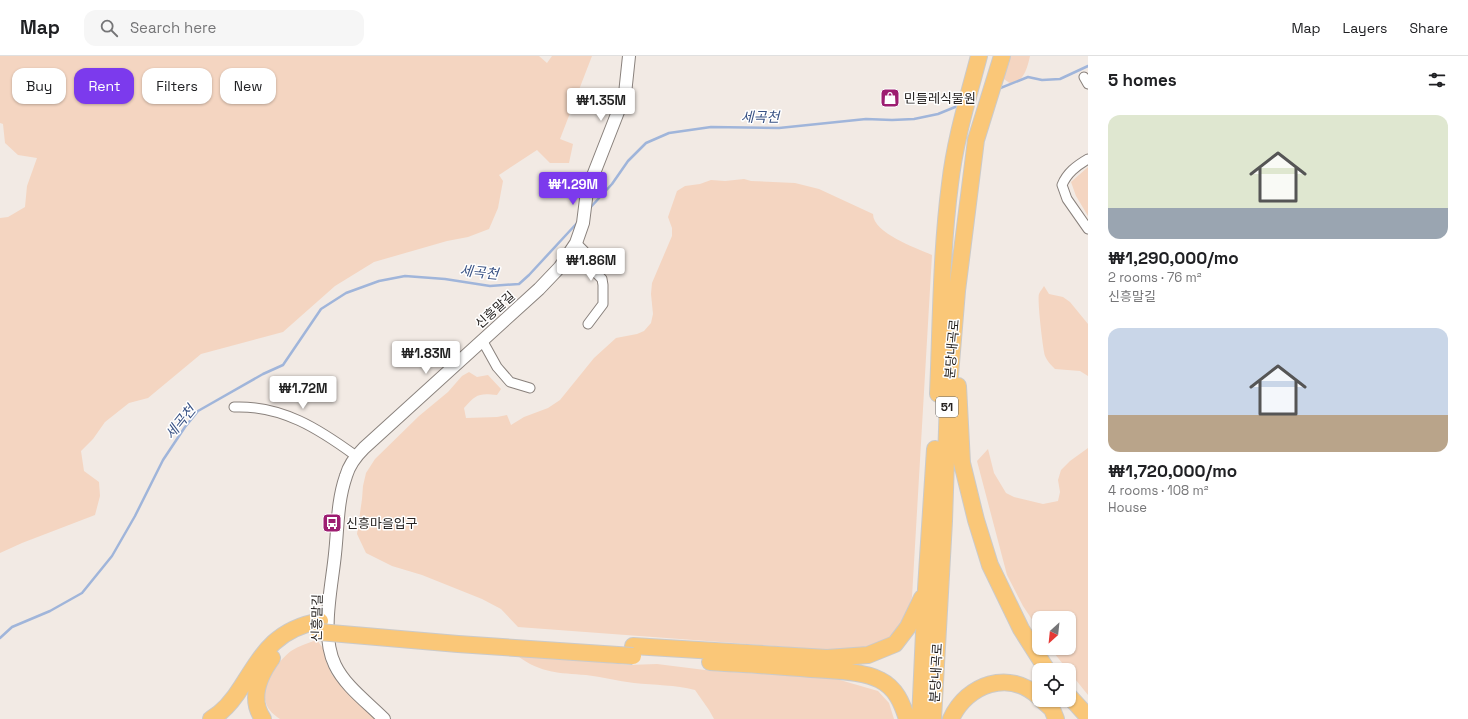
<!DOCTYPE html>
<html lang="en">
<head>
<meta charset="utf-8">
<style>
	:root { --surface:#fff; --page:#f6f6f6; --text:#202124; --muted:#757577; --line:#e0e0e0; --accent:#7c3aed }
	body { margin:0; font-family:"Space Grotesk","Noto Sans KR",sans-serif; background:var(--page); color:var(--text); height:100vh; display:flex; flex-direction:column; font-size:15px; white-space:nowrap }
	* { box-sizing:border-box; margin:0 }
	p { font-size:13px; color:var(--muted) }
	.icon { flex:none; width:22px; height:22px; fill:none; stroke:currentColor; stroke-width:2; stroke-linecap:round; stroke-linejoin:round }
	.map { position:relative; flex:1; overflow:hidden }
	.drawer { display:flex; flex-direction:column; background:var(--surface); width:380px }
	.drawer>* { flex:none }
	.guide { position:absolute; left:12px; top:12px; width:380px; height:36px; display:flex; gap:8px }
	.needle { width:26px; rotate:207deg }
	.tools { position:absolute; left:1032px; top:555px; display:grid; gap:8px }
	.tools a { display:grid; place-items:center; width:44px; height:44px; border-radius:8px; background:var(--surface); box-shadow:0 1px 3px #0004; font-size:20px }
	.price { position:absolute; translate:-50% -34px; padding:0 9px; border-radius:4px; background:#fff; color:#222; font-size:13px; line-height:26px; filter:drop-shadow(0 1px 2px #0008) }
	.price::after { content:''; position:absolute; left:50%; top:24px; width:12px; height:9px; margin-left:-6px; background:inherit; clip-path:polygon(0 0,100% 0,50% 100%) }
	.price.on { background:var(--accent); color:#fff }
	ul { padding:0; list-style:none }
	li { display:grid; align-content:center; gap:8px; height:212px; padding:0 20px }
	li span { display:grid; place-items:center; height:124px; border-radius:12px; color:#555 }
	li>.icon { margin-inline-start:auto }
	span .icon { width:72px; height:72px; fill:#fffc; stroke-width:1 }
	li b { font-size:17px }
	h2 { display:flex; justify-content:space-between; align-items:center; height:48px; padding:0 20px; font-size:17px }
	.pill { padding:0 14px; border-radius:12px; background:var(--surface); box-shadow:0 1px 3px #0004; font-size:14px; line-height:36px }
	.pill.on { background:var(--accent); color:#fff }
	header { display:flex; align-items:center; gap:24px; box-sizing:border-box; height:56px; padding:0 20px; background:var(--surface); border-bottom:1px solid var(--line) }
	header strong { font-size:19px }
	nav { display:flex; gap:22px; margin-inline-start:auto; font-size:14px }
	.search { width:280px; height:36px; background:var(--page); display:flex; align-items:center; gap:10px; box-sizing:border-box; padding:0 14px; border-radius:12px; color:var(--muted); font-size:15px }
	main { display:flex; flex:1; min-height:0 }
	.map>svg:first-child { display:block }
	.green { fill:#f4d5c1 }
	.lines { fill:none; stroke-linecap:round; stroke-linejoin:round }
	.stream { stroke:#a0b5da; stroke-width:2.5 }
	.minor-casing { stroke:#89817c; stroke-width:11 }
	.tertiary-casing { stroke:#89817c; stroke-width:14 }
	.trunk-casing { stroke:#cbcac9; stroke-width:18 }
	.minor { stroke:#fff; stroke-width:9 }
	.tertiary { stroke:#fff; stroke-width:12 }
	.trunk { stroke:#fac778; stroke-width:16 }
	.trunk-bridge-casing { stroke:#cbcac9; stroke-width:18; stroke-linecap:butt }
	.trunk-bridge { stroke:#fac778; stroke-width:16 }
	.labels { text-anchor:middle; dominant-baseline:central; stroke-width:3; stroke-linejoin:round; paint-order:stroke }
	.shield { fill:#fff; stroke:#676463; stroke-width:1 }
	.shield-label { font-size:12px; font-weight:bold; fill:#262220 }
	.poi-label { font-size:13px; fill:#262220; stroke:#fff; text-anchor:start }
	.street-label { font-size:13px; fill:#262220; stroke:#fff }
	.water-label { font-size:14px; font-style:italic; fill:#3a5385; stroke:#fff }
</style>
</head>
<body>
<header>
<strong>Map</strong>
<div class="search"><svg class="icon" aria-label="search" viewBox="0 0 24 24"><circle cx="10" cy="10" r="6"/><path d="M15 15l6 6"/></svg>Search here</div>
<nav><a>Map</a><a>Layers</a><a>Share</a></nav>
</header>
<main>
<div class="map">
<svg width="1088" height="663" viewBox="0 0 1088 663">
	<rect width="100%" height="100%" fill="#f2eae4"/>
	<path class="green" d="M0,0h539l8,7 5,-7h40l-32,83 13,5 -4,19h-19l-13,-13 -38,25 4,6 -5,27 -9,21 -21,8 -21,4 -73,21 -39,24 -52,46 -82,22 -53,44 -19,5 -24,19 -12,17 -12,12 3,20 15,11 1,14 -5,19 -73,28 -22,10v-335l8,-1 17,-10 2,-21 10,-28 -19,-3 -13,-12 -2,-19 -3,-1z
		M1009,0h21c-3,13 -6,25 -19,28l-10,-7z
		M1088,111v49l-12,-20 -5,-14z
		M744,123l7,2 44,2 24,6 54,25c0,19 43,34 59,41l-20,342c-4,12 -8,24 -15,34 -20,28 -67,20 -96,17l-283,-21 -17,-18 -19,-10 -60,-24 -30,-9 -26,-13 -9,-19 5,-35 1,-13 3,-13 9,-14 44,-43 29,-24 14,-16 7,-4 8,5 11,-2 13,14 -4,6c-18,-2 -21,-1 -33,13l2,10 31,-1 10,-2 4,10 13,-8 24,-9 12,-8 34,-42 22,-20 21,-4 7,-3 7,-8 2,-9 -2,-20 1,-11 20,-47v-8l-4,-11 9,-26 8,-5 15,-2 11,-4 14,1z
		M1044,230l5,8 14,3 7,5 18,22v52l-8,-5 -25,-2c-4,-4 -8,-8 -10,-13 -2,-6 -8,-56 -6,-62 1,-3 4,-6 5,-8z
		M1088,392v247l-38,-47h19v-30h-30v12l-16,-24 -16,-31 -30,-114 11,-12 6,24 12,20 8,4 29,7 15,-3 2,-9 -2,-12 3,-10 9,-9z
		M317,584l8,11 2,13 5,11 35,34 8,10h-95c-6,-4 -12,-9 -14,-16 -6,-17 12,-42 25,-52 8,-5 17,-8 26,-11z
		M537,600l92,9 28,-1 56,7 120,7 45,13 11,12 5,16h-180l-5,-9 -14,-20c-20,-5 -40,-5 -61,-7 -16,-2 -32,-6 -48,-8 -27,-2 -45,-2 -67,-18z"/>
	<g class="lines">
		<path class="stream" d="M998,33l30,-12 14,3 18,-1 28,-13
			M589,153l23,-25 16,-23 18,-18 23,-10 42,-6 68,1 87,-9 26,1 22,-1 24,-5 22,-9
			M0,582l12,-11 38,-16 32,-18 30,-37 23,-40 28,-56 22,-33 13,-16 65,-37 20,-9 38,-56 25,-16 33,-12 26,-5 40,3 45,7 29,-2 10,-9 49,-53"/>
		<defs>
			<path id="minor" d="M1084,21l4,7
				M1088,103c-12,7 -21,14 -26,26l5,14 21,30
				M576,187l8,8 5,15 13,13 1,6v19l-15,20
				M482,284l15,27 13,15 20,6
				M234,351c48,-2 85,22 122,49"/>
			<path id="tertiary" d="M384,663c-17,-17 -39,-33 -49,-54 -15,-30 -3,-79 0,-111 3,-27 2,-52 11,-78 3,-11 10,-20 18,-28l175,-159 21,-22 16,-24 7,-20 4,-32 38,-97 4,-38"/>
			<path id="trunk" d="M958,330l4,77 14,57 14,45 31,64 26,41
				M938,338c3,-70 3,-141 12,-210 5,-44 18,-86 29,-128
				M633,590l194,12 41,-3 27,-11 13,-17 14,-29
				M710,606c34,2 67,4 101,7 19,1 53,2 69,11 16,8 22,23 27,39
				M1069,640l19,21
				M1042,644l10,9 4,10
				M211,663c14,-8 23,-20 31,-33 22,-35 35,-57 78,-65
				M263,663c-14,-20 -4,-43 9,-61
				M920,663l6,-130 9,-140
				M933,663l11,-198 4,-122 9,-108 19,-151 26,-84
				M951,663c16,-35 58,-50 88,-22"/>
		</defs>
		<use href="#minor" class="minor-casing"/>
		<use href="#tertiary" class="tertiary-casing"/>
		<use href="#trunk" class="trunk-casing"/>
		<use href="#minor" class="minor"/>
		<use href="#tertiary" class="tertiary"/>
		<use href="#trunk" class="trunk"/>
		<defs>
			<path id="trunk-bridge" d="M319,576l139,12 175,12"/>
		</defs>
		<use href="#trunk-bridge" class="trunk-bridge-casing"/>
		<use href="#trunk-bridge" class="trunk-bridge"/>
	</g>
	<defs>
		<symbol id="shop-square" viewBox="-11 -11 22 22"><rect x="-9" y="-9" width="18" height="18" rx="4" fill="#9d1d71" stroke="#fff"/><path d="M-5-2.5h2.3a2.7 3.5 0 0 1 5.4 0H5L5.5 6h-11ZM-1.5-2.5h3a1.5 2.3 0 0 0-3 0Z" fill="#fff"/></symbol>
		<symbol id="bus-square" viewBox="-11 -11 22 22"><rect x="-9" y="-9" width="18" height="18" rx="4" fill="#9d1d71" stroke="#fff"/><path d="M-5-6H5V4H4V6H2V4H-2V6H-4V4H-5ZM-3.5-4V0h7V-4ZM-3.5 1.2v1.5H-2V1.2ZM2 1.2v1.5H3.5V1.2Z" fill="#fff"/></symbol>
	</defs>
	<g fill-rule="evenodd">
		<use href="#shop-square" x="879" y="31" width="22" height="22"/>
		<use href="#bus-square" x="321" y="456" width="22" height="22"/>
	</g>
	<g class="labels">
		<rect class="shield" x="936" y="341" width="22" height="20" rx="3"/>
		<g class="shield-label">
			<text x="947" y="351">51</text>
		</g>
		<g class="poi-label">
			<text x="904" y="42">민들레식물원</text>
			<text x="346" y="467">신흥마을입구</text>
		</g>
		<g class="street-label">
			<text transform="translate(495 254) rotate(-42)">신흥말길</text>
			<text transform="translate(952 293) rotate(-85)">분당내곡로</text>
			<text transform="translate(317 562) rotate(-89)">신흥말길</text>
			<text transform="translate(936 617) rotate(-87)">분당내곡로</text>
		</g>
		<g class="water-label">
			<text x="760" y="61">세곡천</text>
			<text transform="translate(479 216) rotate(6)">세곡천</text>
			<text transform="translate(180 366) rotate(-51)">세곡천</text>
		</g>
	</g>
</svg>
<div class="tools">
<a><svg class="needle" viewBox="-14 -14 28 28"><path d="M0-13l5 13h-10z" fill="#e53935"/><path d="M0 13l5-13h-10z" fill="#757577"/></svg></a>
<a><svg class="icon" aria-label="locate" viewBox="0 0 24 24"><circle cx="12" cy="12" r="6"/><path d="M12 2v4M12 18v4M2 12h4M18 12h4"/></svg></a>
</div>
<b class="price" style="left:601px;top:66px">₩1.35M</b>
<b class="price on" style="left:573px;top:150px">₩1.29M</b>
<b class="price" style="left:591px;top:226px">₩1.86M</b>
<b class="price" style="left:426px;top:319px">₩1.83M</b>
<b class="price" style="left:303px;top:354px">₩1.72M</b>
<div class="guide">
<a class="pill">Buy</a>
<a class="pill on">Rent</a>
<a class="pill">Filters</a>
<a class="pill">New</a>
</div>
</div>
<section class="drawer">
<h2>5 homes<svg class="icon" aria-label="filters" viewBox="0 0 24 24"><path d="M4 7h16M4 17h16"/><circle cx="9" cy="7" r="2"/><circle cx="15" cy="17" r="2"/></svg></h2>
<ul>
<li><span style="background:linear-gradient(#dfe7d0 75%,#9aa5b1 0)"><svg class="icon" aria-label="home" viewBox="0 0 24 24"><path d="M3 11l9-7 9 7M6 9v11h12V9"/></svg></span><div><b>₩1,290,000/mo</b><p>2 rooms · 76 m²</p><p>신흥말길</p></div></li>
<li><span style="background:linear-gradient(#c9d6e8 70%,#b9a48a 0)"><svg class="icon" aria-label="home" viewBox="0 0 24 24"><path d="M3 11l9-7 9 7M6 9v11h12V9"/></svg></span><div><b>₩1,720,000/mo</b><p>4 rooms · 108 m²</p><p>House</p></div></li>
</ul>
</section>
</main>
</body>
</html>
